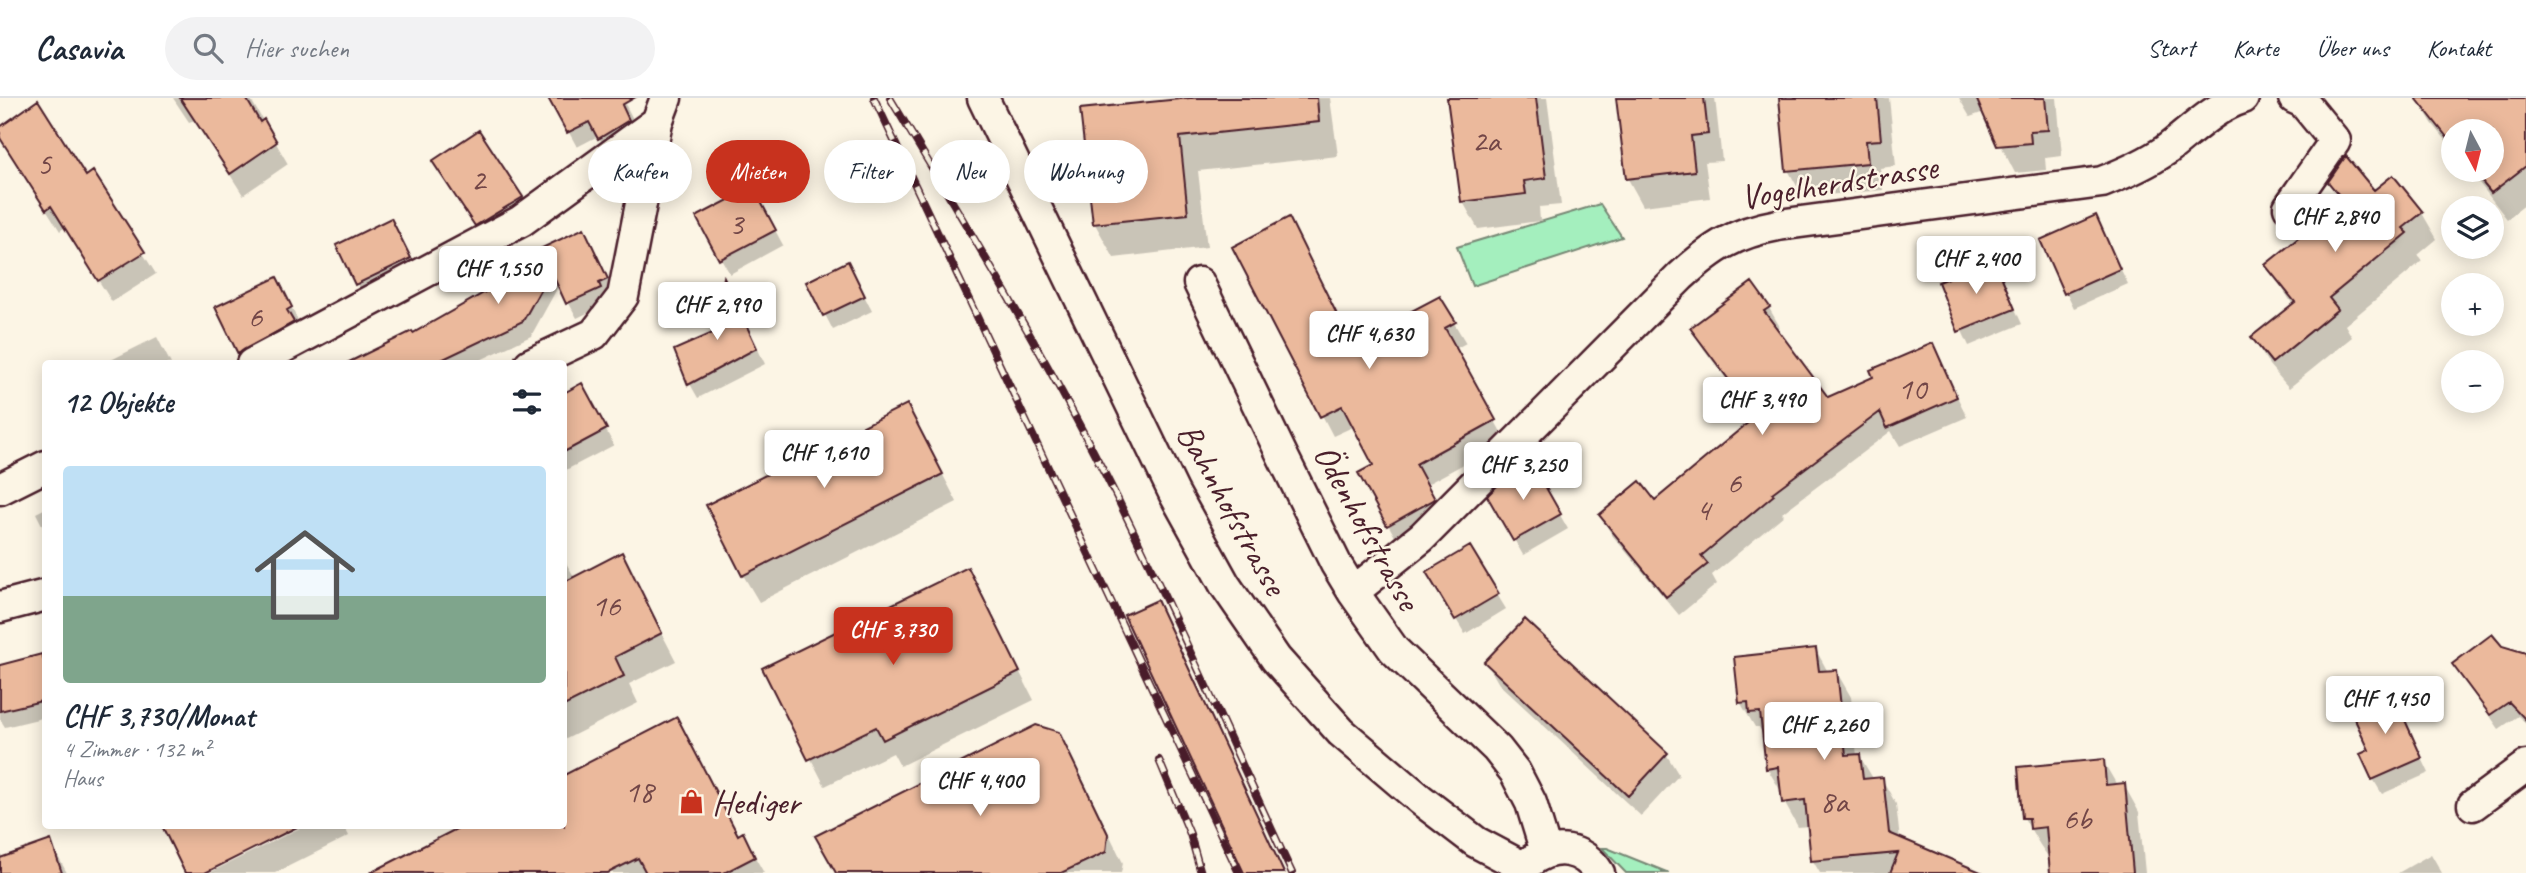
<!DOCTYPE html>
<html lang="de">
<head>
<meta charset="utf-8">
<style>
	:root { --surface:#fff; --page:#f2f2f3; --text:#1f2937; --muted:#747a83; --line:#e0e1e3; --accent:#c8321e }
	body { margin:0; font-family:Caveat,sans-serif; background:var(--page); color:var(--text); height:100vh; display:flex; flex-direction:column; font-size:26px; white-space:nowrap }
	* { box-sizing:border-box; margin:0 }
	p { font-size:23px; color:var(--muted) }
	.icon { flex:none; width:38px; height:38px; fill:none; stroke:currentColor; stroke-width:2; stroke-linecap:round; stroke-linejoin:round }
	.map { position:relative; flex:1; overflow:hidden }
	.sheet { position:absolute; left:42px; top:262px; width:525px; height:469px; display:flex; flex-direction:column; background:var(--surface); border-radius:7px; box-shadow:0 4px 18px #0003 }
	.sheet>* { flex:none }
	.banner { position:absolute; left:588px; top:42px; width:665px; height:63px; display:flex; gap:14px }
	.needle { width:46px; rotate:173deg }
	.tools { position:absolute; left:2441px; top:21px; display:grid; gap:14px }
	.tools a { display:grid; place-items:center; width:63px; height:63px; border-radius:50%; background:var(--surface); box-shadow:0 4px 18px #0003; font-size:35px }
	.price { position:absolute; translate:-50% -60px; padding:0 16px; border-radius:7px; background:#fff; color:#222; font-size:23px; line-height:46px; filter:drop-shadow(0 2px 4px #0008) }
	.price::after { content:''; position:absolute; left:50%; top:42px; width:21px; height:16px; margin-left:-10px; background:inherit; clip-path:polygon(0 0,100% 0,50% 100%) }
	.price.current { background:var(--accent); color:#fff }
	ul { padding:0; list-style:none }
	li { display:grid; align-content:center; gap:14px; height:371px; padding:0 21px }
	li span { display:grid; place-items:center; height:217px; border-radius:7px; color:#555 }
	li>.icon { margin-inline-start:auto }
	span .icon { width:126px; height:126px; fill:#fffc; stroke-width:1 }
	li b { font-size:30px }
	h2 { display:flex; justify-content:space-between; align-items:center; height:84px; padding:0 21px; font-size:30px }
	.tag { padding:0 24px; border-radius:32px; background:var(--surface); box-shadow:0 4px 18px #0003; font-size:24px; line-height:63px }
	.tag.current { background:var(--accent); color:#fff }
	header { display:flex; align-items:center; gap:42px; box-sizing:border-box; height:98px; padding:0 35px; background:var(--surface); border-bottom:2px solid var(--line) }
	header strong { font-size:33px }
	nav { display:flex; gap:38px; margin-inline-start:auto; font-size:24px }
	.search { width:490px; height:63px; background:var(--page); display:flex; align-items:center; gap:18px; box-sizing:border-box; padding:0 24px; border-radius:38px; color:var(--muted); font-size:26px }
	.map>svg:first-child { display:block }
	.green { fill:#a4efbe; stroke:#778774; stroke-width:2 }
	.shadow { fill:#0003 }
	.building { fill:#ebb99c; stroke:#4a1f2b; stroke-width:2 }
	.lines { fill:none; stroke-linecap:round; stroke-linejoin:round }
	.minor-casing { stroke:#4a1f2b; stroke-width:35 }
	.minor { stroke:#fcf5e5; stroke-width:30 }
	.rail-casing { stroke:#4a1f2b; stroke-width:8 }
	.rail { stroke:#fcf5e5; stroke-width:5; stroke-dasharray:16; stroke-linecap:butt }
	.labels { text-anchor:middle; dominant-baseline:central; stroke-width:5; stroke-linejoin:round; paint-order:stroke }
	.number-label { font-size:32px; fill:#724647 }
	.street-label { font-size:35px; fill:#4a1f2b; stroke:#fcf5e5 }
	.poi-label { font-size:35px; fill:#4a1f2b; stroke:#fcf5e5; text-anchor:start }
</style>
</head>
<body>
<header>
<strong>Casavia</strong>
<div class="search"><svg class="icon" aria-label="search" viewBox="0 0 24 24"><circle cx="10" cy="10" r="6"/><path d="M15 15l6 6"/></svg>Hier suchen</div>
<nav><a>Start</a><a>Karte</a><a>Über uns</a><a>Kontakt</a></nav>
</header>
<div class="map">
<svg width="2526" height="775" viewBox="0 0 2526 775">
	<rect width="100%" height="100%" fill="#fcf5e5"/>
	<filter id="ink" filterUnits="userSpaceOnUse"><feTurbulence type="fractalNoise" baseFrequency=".0143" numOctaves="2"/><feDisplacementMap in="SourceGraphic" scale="14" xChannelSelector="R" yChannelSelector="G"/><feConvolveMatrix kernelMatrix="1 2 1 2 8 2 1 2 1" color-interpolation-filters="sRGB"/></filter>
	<g filter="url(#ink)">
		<path class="green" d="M1600,106l22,33 -150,49 -15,-39z
			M1602,750h5l62,25h-43z"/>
		<path class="shadow" d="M173,0h77l38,66 -45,31 -48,-75 -6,2z
			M550,0h72l12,23 -26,31 -10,-16 -21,11z
			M1208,0h122l8,58 -140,15 9,76 -93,11 -19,-34z
			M1449,0h98l14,107 -22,2 1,14 -62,8 -15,-27z
			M1618,0h97l7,63 -17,1 5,36 -67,8 -15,-27z
			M1781,0h108l7,68 -16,2 3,22 -80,7 -15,-27z
			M1959,0h98l5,58 -17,2 1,12 -31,3 -31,-61 -14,5z
			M2417,0h109v106l-19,15 -38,-49h23v-39h-38v19l-22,-27z
			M0,31l85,49 8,-4 63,100 -44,28 -47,-75 -5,4 -50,-79 -10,-17z
			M478,35l52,80 -45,26 -42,-62z
			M2330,84l44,11 48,20 15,26 -19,16 4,6 -77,64 7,12 -63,51 -20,-23 -16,-27 40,-33 -25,-39 75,-62z
			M761,106l22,41 -53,29 -32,-56z
			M2095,119l33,67 -54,24 -32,-67z
			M1289,122l62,125 88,-47 27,45 -11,6 51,92 -79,43 19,36 -46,26 -40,-73 15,-8 -20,-39 -22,10 -99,-189z
			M399,138l19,38 -53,25 -8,-15z
			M591,147l24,50 -7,8 -31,15 -18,-33 -28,51 -59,28h-124l64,-29z
			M1993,163l29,63 -53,22 -29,-63z
			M855,180l17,33 -39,19 -25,-48z
			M285,196l14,29 -53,40 -9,-14z
			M732,197l33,69 -67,34 -8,-14 27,-50z
			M1769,210l11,19 -4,3 52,69 47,-22 57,-32 35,72 -67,29 -9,-15 -109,82 2,2 -72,60 5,9 -38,31 -67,-80 -11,-19 54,-14 101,-84 -53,-70 -11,-19z
			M157,239l14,27h-68z
			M581,287l33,60 -50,26v-76z
			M907,308l50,96 -198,100 -16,-27z
			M1531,367l37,64 -45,26 -34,-59z
			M46,410v25l-10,-20z
			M1469,451l37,60 -41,25 -37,-61z
			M621,457l55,106 -47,23 9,19 -74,37v-176l2,-1 9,15z
			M967,471l67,131 -134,66 -7,-13 -68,33 -61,-118z
			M2501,550l19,5 6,-3v73l-8,-7 -19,13 -45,-65z
			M1816,552l12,22 8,-1 15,26 6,59 2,-1 15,25 8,-1 14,25 4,36 79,33h-159l-7,-12 -4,-35 -11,1 -14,-25 -2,-9 -15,-25 -3,-32 -5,-9h-4l-15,-25z
			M46,557v62l-41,10 -5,-8v-52z
			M1486,564l180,92 13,21 -38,41 -142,-132z
			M2391,595l38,80 -47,21 -9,-15z
			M676,621l62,117 4,-2 22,39h-362l64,-47h98v-49z
			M1058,636l16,27 49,102 -2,10h-283z
			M2103,663l14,24h7l15,27 6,61h-93l-2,-18h-3l-7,-10 -16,-27z
			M304,728h40l5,10 -74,37h-66z
			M50,744l17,31h-67v-13z
			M2431,756l11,19h-44z"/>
		<path class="building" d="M180,0h66l14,24 4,-3 13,23 -47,32z
			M548,0h86l-12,7 7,15 -31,19 -9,-17 -22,11z
			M1190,0h127l2,24 -139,15 8,77 -95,10 -13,-115z
			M1447,0h89l10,80 -22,3 2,13 -65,8z
			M1616,0h88l4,36 -17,2 4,35 -69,8z
			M1779,0h98l4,42 -15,1 2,22 -82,8z
			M1976,0h69l3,32 -18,1 1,12 -34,3z
			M2416,0h110v68l-35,27 -19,-23h20v-39h-38v15z
			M38,2l48,76 7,-5 52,81 -47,29 -47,-75 -5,4 -46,-72v-11z
			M479,32l44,67 -48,29 -43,-65z
			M2346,58l28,34 19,-15 30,37 -20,16 5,5 -79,65 9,11 -66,54 -21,-26 44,-35 -30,-37 79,-64 -16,-19z
			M753,89l23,43 -57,30 -23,-43z
			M2096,117l24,54 -56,25 -24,-54z
			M1289,119l62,126 89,-47 16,26 -11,6 51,92 -80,44 19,35 -48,27 -29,-53 15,-8 -31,-59 -22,11 -88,-170z
			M391,120l20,40 -56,27 -19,-40z
			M584,130l24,51 -9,4 2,5 -35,16 -15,-33 -28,50 -90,43h-88l67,-33 1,2 132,-75 -5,-9z
			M1994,161l21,50 -57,23 -20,-50z
			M848,163l17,35 -42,20 -17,-34z
			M277,179l15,30 -5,3 7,12 -56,32 -23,-47z
			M724,179l33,71 -69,37 -14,-35 41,-18z
			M1752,184l18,25 -6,4 64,86 45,-20 -3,-7 63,-27 24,54 -70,31 -7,-16 -108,81 2,2 -73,61 7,8 -42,33 -67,-82 41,-34 15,19 101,-84 -66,-88z
			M582,285l25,46 -43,23v-59z
			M907,306l36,70 -201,102 -36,-71z
			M1532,365l29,51 -48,27 -26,-45 18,-18z
			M1470,448l29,48 -44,26 -29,-48z
			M622,454l40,81 -47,24 9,19 -60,30v-124z
			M968,469l52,105 -137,68 -7,-13 -68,33 -46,-92z
			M1157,502l127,273h-40l-120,-258z
			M1525,521l143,134 -40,43 -144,-134z
			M2492,536l10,12 24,7v67l-17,-18 -19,13 -38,-51z
			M1816,550l3,23 18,-1 9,85 14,-1 3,25 20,-2 6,56 94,40h-93l8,-20 -87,8 -6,-61 -23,3 -4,-36 -12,2 -6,-57 -11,1 -1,-11 -9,1 -5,-46z
			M42,556l4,14v32l-46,11v-46z
			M2392,593l30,67 -50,22 -12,-26 9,-4 -19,-41z
			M677,619l61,118 5,-3 12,25 -31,16h-78l-8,-15 -30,15h-238l92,-47h102v-51z
			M1036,627l23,7 49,102 -2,18 -45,21h-225l-21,-37z
			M2104,661l2,26 19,-2 8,90h-83l-4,-46 -16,2 -1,-11h-7l-4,-51z
			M162,728h137l-94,47h-20z
			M51,742l11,33h-62v-15z"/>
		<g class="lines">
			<defs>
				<path id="minor" d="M983,0l191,395 51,92 51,74 65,73 80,68 55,42 49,26
					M2289,109l46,-66 -32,-39 -9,-4
					M1199,185l84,174 53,107 17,28 41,58 103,99 18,23 16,31 15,49
					M252,266l269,-143 136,-99
					M530,266l64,-30 29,-38 34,-174 9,-24
					M0,391l46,-23
					M1353,494l69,-55 259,-261c32,-29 53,-43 97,-51l324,-43c23,-9 44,-18 64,-32 24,-18 48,-43 77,-52
					M0,509l46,-12
					M2473,707l53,-39
					M1531,763c24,-18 52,-13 68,12"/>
			</defs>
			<use href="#minor" class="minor-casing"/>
			<use href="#minor" class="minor"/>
			<defs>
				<path id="rail" d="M874,0l365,775
					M890,0c83,138 166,275 237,420 57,117 110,237 165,355
					M1159,662l31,74 11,39"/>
			</defs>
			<use href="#rail" class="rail-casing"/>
			<use href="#rail" class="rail"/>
		</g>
	</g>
	<defs>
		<symbol id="shop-bare" viewBox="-9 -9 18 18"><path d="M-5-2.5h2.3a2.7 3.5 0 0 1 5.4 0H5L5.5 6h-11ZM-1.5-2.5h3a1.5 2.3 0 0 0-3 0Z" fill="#c8321e" stroke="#fcf5e5" stroke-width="2.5" paint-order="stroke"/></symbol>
	</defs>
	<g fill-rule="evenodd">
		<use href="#shop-bare" x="674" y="686" width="35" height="35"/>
	</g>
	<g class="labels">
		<g class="number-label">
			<text x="1486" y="42">2a</text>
			<text x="44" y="65">5</text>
			<text x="478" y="81">2</text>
			<text x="736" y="125">3</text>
			<text x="255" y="218">6</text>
			<text x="1912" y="290">10</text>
			<text x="1734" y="384">6</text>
			<text x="1703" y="411">4</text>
			<text x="606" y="507">16</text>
			<text x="639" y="693">18</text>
			<text x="1834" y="703">8a</text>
			<text x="2077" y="720">6b</text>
		</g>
		<g class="street-label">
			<text transform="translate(1839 84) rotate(-9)">Vogelherdstrasse</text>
			<text transform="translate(1232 411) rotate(61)">Bahnhofstrasse</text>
			<text transform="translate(1367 429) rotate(61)">Ödenhofstrasse</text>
		</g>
		<g class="poi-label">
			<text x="712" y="704">Hediger</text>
		</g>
	</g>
</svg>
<div class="tools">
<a><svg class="needle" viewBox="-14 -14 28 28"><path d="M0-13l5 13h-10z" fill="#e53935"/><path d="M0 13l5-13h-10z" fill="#747a83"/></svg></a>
<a><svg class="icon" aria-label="layers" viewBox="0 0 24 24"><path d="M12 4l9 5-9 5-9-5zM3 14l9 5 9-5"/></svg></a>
<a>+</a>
<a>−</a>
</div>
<b class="price" style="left:2335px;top:156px">CHF 2,840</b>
<b class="price" style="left:1976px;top:198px">CHF 2,400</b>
<b class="price" style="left:498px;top:208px">CHF 1,550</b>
<b class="price" style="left:717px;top:244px">CHF 2,990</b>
<b class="price" style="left:1369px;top:273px">CHF 4,630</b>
<b class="price" style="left:1762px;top:339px">CHF 3,490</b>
<b class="price" style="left:824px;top:392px">CHF 1,610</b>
<b class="price" style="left:1523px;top:404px">CHF 3,250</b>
<b class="price current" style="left:893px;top:569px">CHF 3,730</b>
<b class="price" style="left:2385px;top:638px">CHF 1,450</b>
<b class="price" style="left:1824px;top:664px">CHF 2,260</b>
<b class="price" style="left:980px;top:720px">CHF 4,400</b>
<div class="banner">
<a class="tag">Kaufen</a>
<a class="tag current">Mieten</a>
<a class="tag">Filter</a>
<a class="tag">Neu</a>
<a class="tag">Wohnung</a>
</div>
<section class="sheet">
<h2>12 Objekte<svg class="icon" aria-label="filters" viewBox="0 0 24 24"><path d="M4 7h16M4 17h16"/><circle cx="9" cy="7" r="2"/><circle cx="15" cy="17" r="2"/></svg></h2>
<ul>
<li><span style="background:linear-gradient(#bfe0f5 60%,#7fa58c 0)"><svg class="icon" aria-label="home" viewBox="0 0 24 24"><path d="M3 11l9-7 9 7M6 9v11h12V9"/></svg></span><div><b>CHF 3,730/Monat</b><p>4 Zimmer · 132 m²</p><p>Haus</p></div></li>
</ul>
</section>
</div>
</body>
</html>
